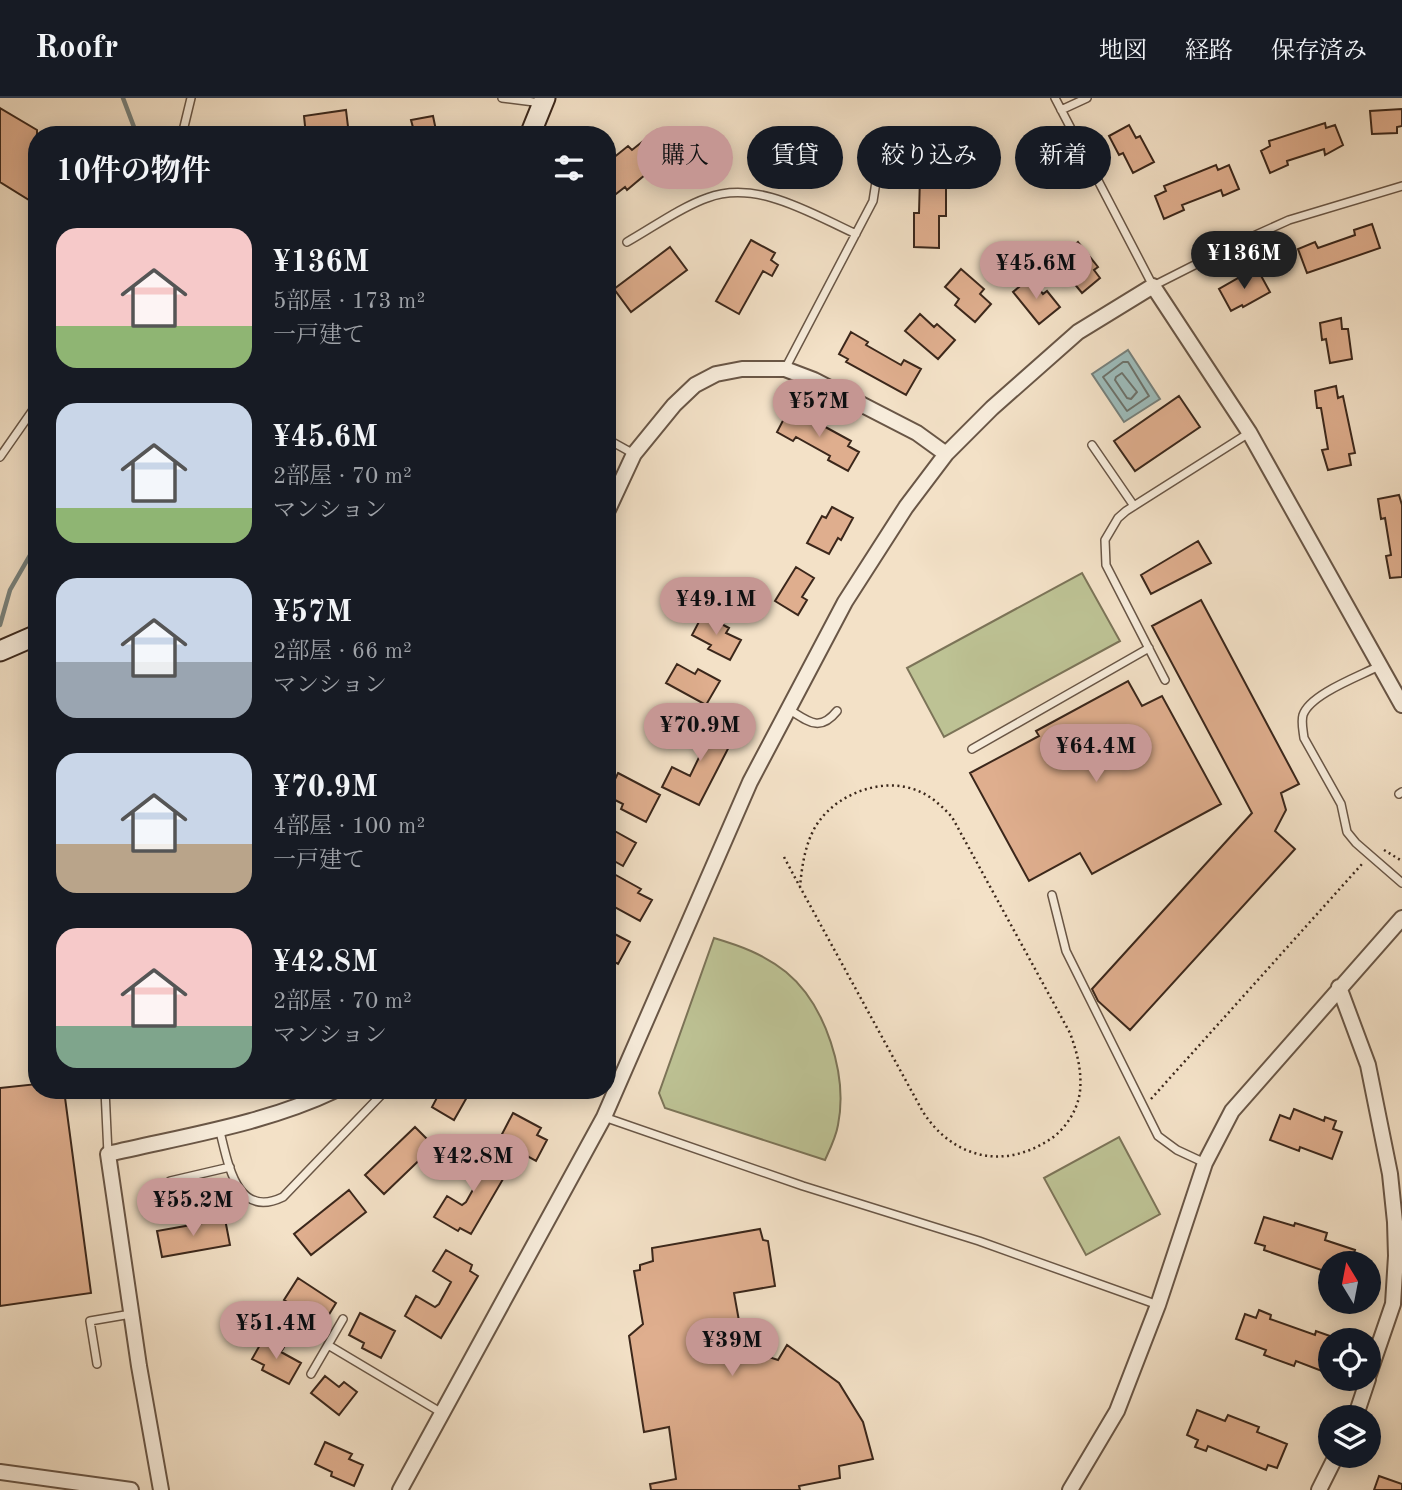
<!DOCTYPE html>
<html lang="ja">
<head>
<meta charset="utf-8">
<style>
	:root { --surface:#171b24; --page:#242831; --text:#f1f3f6; --muted:#9ea1a6; --line:#363941; --accent:#c59692 }
	body { margin:0; font-family:"Old Standard TT","Noto Serif JP",serif; background:var(--page); color:var(--text); height:100vh; display:flex; flex-direction:column; font-size:26px; white-space:nowrap }
	* { box-sizing:border-box; margin:0 }
	p { font-size:23px; color:var(--muted) }
	.icon { flex:none; width:38px; height:38px; fill:none; stroke:currentColor; stroke-width:2; stroke-linecap:round; stroke-linejoin:round }
	.map { position:relative; flex:1; overflow:hidden }
	.side { position:absolute; left:28px; top:28px; width:588px; height:973px; display:flex; flex-direction:column; background:var(--surface); border-radius:28px; box-shadow:0 4px 18px #0003 }
	.side>* { flex:none }
	.guide { position:absolute; left:637px; top:28px; width:660px; height:63px; display:flex; gap:14px }
	.needle { width:46px; rotate:350deg }
	.controls { position:absolute; left:1318px; top:1153px; display:grid; gap:14px }
	.controls a { display:grid; place-items:center; width:63px; height:63px; border-radius:50%; background:var(--surface); box-shadow:0 4px 18px #0003; font-size:35px }
	.price { position:absolute; translate:-50% -60px; padding:0 16px; border-radius:24px; background:var(--accent); color:#111; font-size:23px; line-height:46px; filter:drop-shadow(0 2px 4px #0008) }
	.price::after { content:''; position:absolute; left:50%; top:42px; width:21px; height:16px; margin-left:-10px; background:inherit; clip-path:polygon(0 0,100% 0,50% 100%) }
	.price.on { background:#222; color:#fff }
	ul { padding:0; list-style:none }
	li { display:flex; align-items:center; gap:21px; height:175px; padding:0 28px }
	li span { display:grid; place-items:center; flex:none; width:196px; height:140px; border-radius:21px; color:#555 }
	li>.icon { margin-inline-start:auto }
	span .icon { width:84px; height:84px; fill:#fffc; stroke-width:1 }
	li b { font-size:30px }
	h2 { display:flex; justify-content:space-between; align-items:center; height:84px; padding:0 28px; font-size:30px }
	.chip { padding:0 24px; border-radius:32px; background:var(--surface); box-shadow:0 4px 18px #0003; font-size:24px; line-height:63px }
	.chip.on { background:var(--accent); color:#111 }
	header { display:flex; align-items:center; gap:42px; box-sizing:border-box; height:98px; padding:0 35px; background:var(--surface); border-bottom:2px solid var(--line) }
	header strong { font-size:33px }
	nav { display:flex; gap:38px; margin-inline-start:auto; font-size:24px }
	.map>svg:first-child { display:block }
	.green { fill:#bdc294; stroke:#7c7458; stroke-width:2 }
	.water { fill:#9dbcbb; stroke:#76807b; stroke-width:2 }
	.lines { fill:none; stroke-linecap:round; stroke-linejoin:round }
	.shore { stroke:#6c726b; stroke-width:2 }
	.stream { stroke:#76807b; stroke-width:4.5 }
	.building { fill:#dfae8e; stroke:#3b271b; stroke-width:2 }
	.lane-casing { stroke:#695646; stroke-width:10 }
	.street-casing { stroke:#695646; stroke-width:18 }
	.secondary-casing { stroke:#3b271b; stroke-width:23 }
	.path { stroke:#3b271b; stroke-width:2.5; stroke-dasharray:2 3.5; stroke-linecap:butt }
	.lane { stroke:#f7ecdb; stroke-width:7 }
	.street { stroke:#f7ecdb; stroke-width:14 }
	.secondary { stroke:#f7ecdb; stroke-width:19 }
</style>
</head>
<body>
<header>
<strong>Roofr</strong>
<nav><a>地図</a><a>経路</a><a>保存済み</a></nav>
</header>
<div class="map">
<svg width="1402" height="1392" viewBox="0 0 1402 1392">
	<rect width="100%" height="100%" fill="#f3e1c7"/>
	<filter id="stains"><feTurbulence type="fractalNoise" baseFrequency=".00286" numOctaves="4"/><feColorMatrix values="0 0 0 0 .2 0 0 0 0 .09 0 0 0 0 .02 0 0 0 .5 -.17"/></filter>
	<radialGradient id="worn" r=".72"><stop offset=".6" stop-color="#630" stop-opacity="0"/><stop offset="1" stop-color="#630" stop-opacity=".3"/></radialGradient>
	<path class="green" d="M1082,475l38,68 -176,96 -37,-69z
		M714,840c27,8 49,16 72,34 40,33 62,103 52,153 -2,12 -8,24 -13,35l-160,-52 -6,-15z
		M1119,1039l41,77 -74,41 -42,-77z"/>
	<path class="water" d="M1128,252l32,49 -36,23 -32,-48z"/>
	<g class="lines">
		<path class="shore" d="M1123,264h5l21,34 -22,15 -24,-34z
			M1122,275l15,19 -6,7 -4,-1 -12,-18 1,-3z"/>
		<path class="stream" d="M123,0l14,37
			M0,527l10,-35 27,-47"/>
	</g>
	<path class="building" d="M0,10l37,22v75l-37,-23z
		M1402,11v17l-5,1v6l-25,1 -2,-23z
		M346,12l3,25h-43l-2,-19z
		M433,18l4,19h-22l-4,-15z
		M1325,25l1,5 9,-3 8,20 -18,10 -1,-6 -37,12 1,4 -18,8 -9,-22 9,-5 -1,-5z
		M1129,27l7,13 4,-2 14,26 -21,11 -10,-20 -4,2 -10,-19z
		M657,32l18,22 -6,4 4,5 -11,8 -4,-5 -31,26 -2,-3 -18,14v-38l21,-17 4,4z
		M927,46h27l-1,37h-7v35h-7v32l-25,-1v-34h5l1,-36 7,1z
		M1216,67l2,5 11,-5 10,24 -16,7 -2,-6 -39,15 2,5 -20,9 -9,-23 11,-5 -2,-5z
		M1372,126l8,24 -73,25 -9,-24 17,-7 3,6 37,-13 -1,-5z
		M751,142l24,13 -4,7 7,5 -6,11 -9,-5 -24,43 -23,-13z
		M1078,144l20,25 -4,3 6,8 -18,15 -14,-17 5,-4 -12,-15z
		M670,149l17,23 -56,42 -17,-23z
		M961,171l23,20 -4,5 11,10 -16,18 -20,-17 4,-6 -14,-12z
		M1259,174l11,20 -27,15 -1,-2 -11,6 -12,-22 21,-12 2,4z
		M1030,180l13,16 4,-3 13,16 -21,17 -26,-32z
		M920,216l14,13 3,-3 18,16 -17,19 -33,-28z
		M1341,220l1,11h6l4,30 -22,4 -4,-24 -4,1 -2,-17z
		M851,234l17,10 -2,3 35,20 3,-5 17,9 -15,26 -60,-33 2,-3 -9,-5z
		M1336,288l2,12 5,-2 12,57 -6,1 2,11 -23,5 -6,-20 6,-1 -7,-41h-4l-2,-17z
		M1179,298l21,31 -65,44 -21,-30z
		M788,313l9,4 1,-3 53,29 -3,5 11,6 -11,19 -20,-11 2,-4 -34,-19 -3,4 -16,-9z
		M1399,397l3,10v72l-12,1 -4,-22 5,-1 -6,-37 -4,1 -3,-20z
		M832,409l21,11 -12,22 -3,-2 -9,16 -22,-11 15,-27 4,2z
		M1198,443l13,22 -60,31 -10,-19z
		M796,469l18,11 -12,19 5,3 -9,15 -23,-14z
		M1201,502l98,184 -18,9 5,17 -11,21 20,18 -165,181 -32,-29 -6,-12 160,-176 -100,-187z
		M703,516l26,14 -3,5 15,7 -11,20 -22,-11 3,-4 -19,-10z
		M677,566l18,10 3,-5 22,12 -14,24 -40,-22z
		M1128,583l14,25 20,-10 59,108 -129,70 -12,-21 -51,28 -59,-108 69,-37 -3,-5z
		M697,620l26,13 -2,4 11,6 -33,64 -37,-18 10,-20 18,9 14,-29 -18,-9z
		M618,675l42,22 -14,27 -25,-13 2,-5 -16,-8z
		M611,731l25,14 -13,23 -16,-9v-22z
		M614,776l27,15 -3,4 14,7 -12,21 -33,-18v-15z
		M607,832l23,12 -12,22 -11,-6z
		M37,986v6h27l27,203 -91,13v-218z
		M441,992h30l-17,30 -22,-13z
		M1294,1011l30,12 1,-4 11,4 -3,8 9,3 -10,27 -32,-12 -1,4 -29,-11 10,-25 10,4z
		M513,1015l28,15 -4,7 10,5 -11,21 -20,-11 3,-4 -18,-10z
		M415,1029l19,19 -50,48 -19,-19z
		M472,1051l26,14 -3,5 11,6 -35,60 -11,-6 -2,3 -24,-14 13,-21 15,9 4,-3 13,-23 -18,-10z
		M349,1092l17,22 -55,43 -17,-21z
		M1264,1119l30,9 1,-3 32,10 -2,7 30,10 -5,14h-20v9l-66,-23 1,-4 -10,-3z
		M225,1121l5,26 -68,12 -5,-26z
		M760,1131l3,11 5,1 7,45 -41,7 10,56 34,11 9,-15 52,38 24,39 10,37 -34,7 1,12 -41,8 1,4h-149l-1,-6 26,-5 -7,-52 -25,5 -15,-96 14,-12 -9,-53 6,-1v-5l13,-4 -1,-13z
		M446,1152l26,15 -2,6 8,5 -37,62 -36,-22 11,-20 19,11 4,-3 12,-22 -18,-11z
		M298,1180l38,25 -11,18 -17,-11 -2,3 -22,-13z
		M1259,1212l12,5 -1,4 45,16 1,-4 14,5v29l-3,8 -31,-12 -2,5 -30,-11 2,-5 -30,-11 9,-25 11,4z
		M360,1215l35,18 -14,27 -19,-10 2,-5 -15,-8z
		M265,1238l19,11 -3,5 20,11 -12,21 -27,-14 2,-5 -12,-6z
		M325,1278l14,11 5,-5 13,10 -18,23 -28,-22z
		M1197,1312l28,11 3,-6 31,12 -2,5 30,12 -10,24 -9,-3 -2,5 -58,-24 -2,5 -11,-4 3,-7 -11,-5z
		M325,1344l27,12 -3,5 14,6 -9,21 -23,-10 1,-4 -17,-8z
		M1379,1378l23,8v6h-28z"/>
	<g class="lines">
		<defs>
			<path id="lane" d="M502,0l40,5
				M1055,0l98,188 85,-43 51,-23 113,-34
				M1061,12l26,-12
				M224,36v1
				M182,37l9,-37
				M627,144c25,-14 54,-35 80,-44 50,-19 105,16 149,36
				M785,271l88,-168 5,-32
				M607,341l27,15
				M1092,347l42,61
				M0,359l37,-53
				M1379,568c-19,10 -69,28 -76,49 -2,7 0,15 1,23l37,66 6,28 9,11 46,40
				M1165,582l-59,-115 -1,-25 13,-22 8,-7 123,-78
				M790,612c19,12 30,22 47,1
				M972,651l177,-101
				M1399,696l3,-2
				M1052,797l14,56 92,185 19,14 28,13
				M105,992l3,64
				M604,1019l199,69 176,55 179,64
				M219,1030c9,33 16,92 64,69l101,-105 -2,-2
				M170,1083l60,-14
				M328,1247l114,68
				M97,1266l-7,-43 41,-7
				M311,1276l32,-55"/>
			<path id="street" d="M607,414l27,-58 40,-49 21,-20 21,-11 26,-5h43l29,11 103,53 29,21
				M1339,889l29,78 22,109 5,48 1,34 -3,48 -25,73
				M1355,1320l13,-39
				M0,1374l131,18
				M161,1392l-22,-124 -31,-212c76,-18 157,-30 228,-64
				M400,1392l204,-373 146,-335 95,-180 61,-95 40,-53 46,-46 86,-76 75,-46 96,146 153,273
				M1070,1392l47,-79 41,-106 47,-142 27,-52 170,-193
				M1319,1392l17,-34"/>
			<path id="secondary" d="M530,37l15,-37
				M0,553l37,-16"/>
		</defs>
		<use href="#lane" class="lane-casing"/>
		<use href="#street" class="street-casing"/>
		<use href="#secondary" class="secondary-casing"/>
		<path class="path" d="M1384,752l18,11
			M784,759l16,30 123,225c30,46 80,58 126,28 16,-10 29,-30 31,-49 2,-20 -3,-39 -10,-58l-118,-216c-11,-12 -23,-23 -39,-28 -32,-11 -74,5 -93,31 -14,18 -18,44 -20,67
			M1151,1001l211,-235"/>
		<use href="#lane" class="lane"/>
		<use href="#street" class="street"/>
		<use href="#secondary" class="secondary"/>
	</g>
	<rect width="100%" height="100%" filter="url(#stains)"/>
	<rect width="100%" height="100%" fill="url(#worn)"/>
</svg>
<div class="controls">
<a><svg class="needle" viewBox="-14 -14 28 28"><path d="M0-13l5 13h-10z" fill="#e53935"/><path d="M0 13l5-13h-10z" fill="#9ea1a6"/></svg></a>
<a><svg class="icon" aria-label="locate" viewBox="0 0 24 24"><circle cx="12" cy="12" r="6"/><path d="M12 2v4M12 18v4M2 12h4M18 12h4"/></svg></a>
<a><svg class="icon" aria-label="layers" viewBox="0 0 24 24"><path d="M12 4l9 5-9 5-9-5zM3 14l9 5 9-5"/></svg></a>
</div>
<b class="price on" style="left:1244px;top:193px">¥136M</b>
<b class="price" style="left:1036px;top:203px">¥45.6M</b>
<b class="price" style="left:819px;top:341px">¥57M</b>
<b class="price" style="left:716px;top:539px">¥49.1M</b>
<b class="price" style="left:700px;top:665px">¥70.9M</b>
<b class="price" style="left:1096px;top:686px">¥64.4M</b>
<b class="price" style="left:473px;top:1096px">¥42.8M</b>
<b class="price" style="left:193px;top:1140px">¥55.2M</b>
<b class="price" style="left:276px;top:1263px">¥51.4M</b>
<b class="price" style="left:732px;top:1280px">¥39M</b>
<div class="guide">
<a class="chip on">購入</a>
<a class="chip">賃貸</a>
<a class="chip">絞り込み</a>
<a class="chip">新着</a>
</div>
<section class="side">
<h2>10件の物件<svg class="icon" aria-label="filters" viewBox="0 0 24 24"><path d="M4 7h16M4 17h16"/><circle cx="9" cy="7" r="2"/><circle cx="15" cy="17" r="2"/></svg></h2>
<ul>
<li><span style="background:linear-gradient(#f6c9c9 70%,#8fb573 0)"><svg class="icon" aria-label="home" viewBox="0 0 24 24"><path d="M3 11l9-7 9 7M6 9v11h12V9"/></svg></span><div><b>¥136M</b><p>5部屋 · 173 m²</p><p>一戸建て</p></div></li>
<li><span style="background:linear-gradient(#c9d6e8 75%,#8fb573 0)"><svg class="icon" aria-label="home" viewBox="0 0 24 24"><path d="M3 11l9-7 9 7M6 9v11h12V9"/></svg></span><div><b>¥45.6M</b><p>2部屋 · 70 m²</p><p>マンション</p></div></li>
<li><span style="background:linear-gradient(#c9d6e8 60%,#9aa5b1 0)"><svg class="icon" aria-label="home" viewBox="0 0 24 24"><path d="M3 11l9-7 9 7M6 9v11h12V9"/></svg></span><div><b>¥57M</b><p>2部屋 · 66 m²</p><p>マンション</p></div></li>
<li><span style="background:linear-gradient(#c9d6e8 65%,#b9a48a 0)"><svg class="icon" aria-label="home" viewBox="0 0 24 24"><path d="M3 11l9-7 9 7M6 9v11h12V9"/></svg></span><div><b>¥70.9M</b><p>4部屋 · 100 m²</p><p>一戸建て</p></div></li>
<li><span style="background:linear-gradient(#f6c9c9 70%,#7fa58c 0)"><svg class="icon" aria-label="home" viewBox="0 0 24 24"><path d="M3 11l9-7 9 7M6 9v11h12V9"/></svg></span><div><b>¥42.8M</b><p>2部屋 · 70 m²</p><p>マンション</p></div></li>
</ul>
</section>
</div>
</body>
</html>
